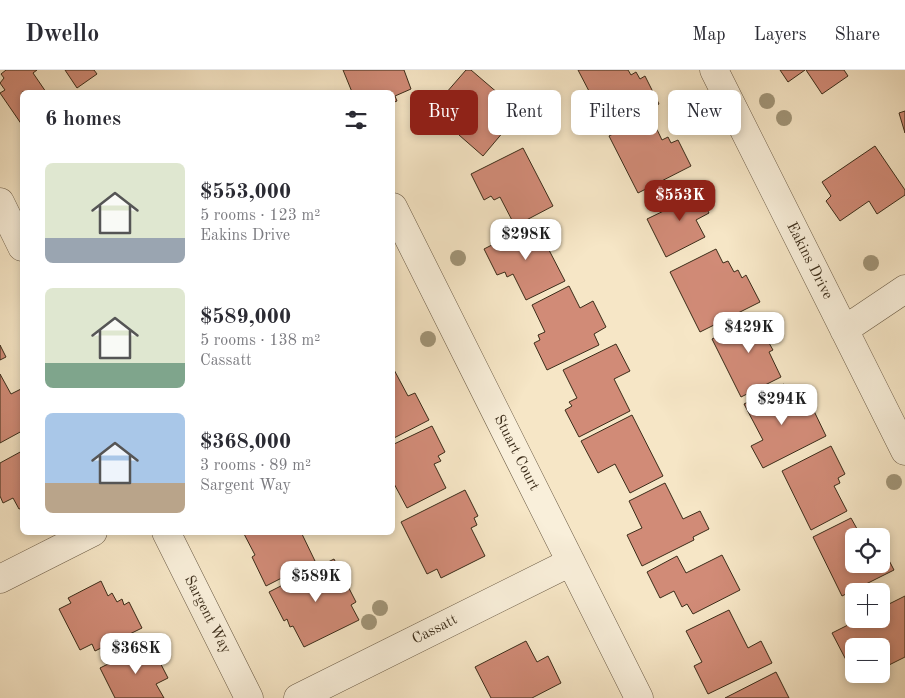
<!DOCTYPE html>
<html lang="en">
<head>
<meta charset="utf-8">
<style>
	:root { --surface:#fff; --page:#f7f7f7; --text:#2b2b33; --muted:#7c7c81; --line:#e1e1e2; --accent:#8f2418 }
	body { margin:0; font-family:"Old Standard TT",serif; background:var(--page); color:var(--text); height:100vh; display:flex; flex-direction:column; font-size:19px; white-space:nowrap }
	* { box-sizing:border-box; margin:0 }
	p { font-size:16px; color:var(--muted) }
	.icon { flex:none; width:28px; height:28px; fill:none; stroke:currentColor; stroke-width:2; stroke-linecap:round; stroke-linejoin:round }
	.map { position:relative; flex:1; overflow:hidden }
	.sheet { position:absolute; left:20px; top:20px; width:375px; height:445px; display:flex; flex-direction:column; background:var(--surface); border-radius:8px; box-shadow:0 2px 8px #0003 }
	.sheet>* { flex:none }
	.hud { position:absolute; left:410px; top:20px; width:420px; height:45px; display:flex; gap:10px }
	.buttons { position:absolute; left:845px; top:458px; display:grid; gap:10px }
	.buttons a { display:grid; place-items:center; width:45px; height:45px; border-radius:8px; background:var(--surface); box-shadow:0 2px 8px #0003; font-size:25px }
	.price { position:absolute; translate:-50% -42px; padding:0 11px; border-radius:10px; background:#fff; color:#222; font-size:16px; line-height:32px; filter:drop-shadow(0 1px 2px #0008) }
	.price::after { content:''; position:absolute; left:50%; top:30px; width:15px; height:11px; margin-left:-8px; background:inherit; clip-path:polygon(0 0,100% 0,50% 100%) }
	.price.selected { background:var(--accent); color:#fff }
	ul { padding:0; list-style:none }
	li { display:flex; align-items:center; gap:15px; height:125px; padding:0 25px }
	li span { display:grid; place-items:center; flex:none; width:140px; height:100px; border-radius:8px; color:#555 }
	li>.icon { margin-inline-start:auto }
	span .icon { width:60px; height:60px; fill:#fffc; stroke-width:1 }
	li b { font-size:21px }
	h2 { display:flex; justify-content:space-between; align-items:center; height:60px; padding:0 25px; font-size:21px }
	.tag { padding:0 18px; border-radius:8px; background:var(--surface); box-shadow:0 2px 8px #0003; font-size:18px; line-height:45px }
	.tag.selected { background:var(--accent); color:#fff }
	header { display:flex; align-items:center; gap:30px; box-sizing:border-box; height:70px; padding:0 25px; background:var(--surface); border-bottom:1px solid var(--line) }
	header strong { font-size:24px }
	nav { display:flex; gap:28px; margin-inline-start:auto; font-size:18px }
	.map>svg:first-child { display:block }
	.building { fill:#d18b77; stroke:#3b2c19 }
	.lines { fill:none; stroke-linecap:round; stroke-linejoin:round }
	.minor-casing { stroke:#6a5a44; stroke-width:29 }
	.minor { stroke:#f9efda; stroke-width:28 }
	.tree { fill:#a19578 }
	.labels { text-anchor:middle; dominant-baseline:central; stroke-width:4.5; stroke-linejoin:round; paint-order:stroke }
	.street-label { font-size:15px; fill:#3b2c19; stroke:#f9efda }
</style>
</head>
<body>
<header>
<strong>Dwello</strong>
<nav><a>Map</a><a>Layers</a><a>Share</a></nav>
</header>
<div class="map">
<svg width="905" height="628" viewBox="0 0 905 628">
	<rect width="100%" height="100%" fill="#f6e6c6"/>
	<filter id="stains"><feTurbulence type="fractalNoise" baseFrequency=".004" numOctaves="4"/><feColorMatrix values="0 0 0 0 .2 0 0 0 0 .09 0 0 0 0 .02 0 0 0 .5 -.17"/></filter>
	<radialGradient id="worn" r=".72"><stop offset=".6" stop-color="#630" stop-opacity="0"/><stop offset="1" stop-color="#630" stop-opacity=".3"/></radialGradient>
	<path class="building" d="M6,0h31l-4,3 13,19h-24v33l-22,-32 5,-3 -5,-7 4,-5 -3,-4z
		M65,0h29l3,4 -20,14z
		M343,0h61l7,19 -16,7 2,5 -5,2v-11h-40z
		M466,0h5l49,42 -37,44 -24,-21 4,-4 -4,-5 4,-5 -24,-20z
		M578,0h50l3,5 5,-3 4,7 5,-3 14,28 -61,30 -18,-36 10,-5z
		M780,0h25l-17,12z
		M806,0h38l4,6 -26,18z
		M905,41v22l-6,-20z
		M650,45l12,25 6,-3 3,6 7,-3 13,26 -53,27 -29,-57z
		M875,76l30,44v5l-28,19 -8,-13 -29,20 -14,-20 5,-5 -9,-14z
		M523,78l30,58 -38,20 -15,-29 -6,3 -3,-4 -7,4 -13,-26z
		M694,114l15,29 -13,7 9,17 -39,20 -19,-38 27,-13 -4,-9z
		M535,153l30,58 -39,19 -13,-26 -6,3 -2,-5 -8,3 -13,-26z
		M716,179l7,14 5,-2 6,11 4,-2 4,8 4,-3 14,27 -60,30 -30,-60z
		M569,216l11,22 13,-7 13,26 -12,7 5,11 -52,25 -13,-27 6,-3 -2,-5 7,-3 -13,-27z
		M764,243l13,26 -8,4 4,7 -4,2 12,25 -40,20 -29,-58z
		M616,274l14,27 -16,8 16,32 -51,26 -14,-27 7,-4 -3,-4 8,-4 -14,-28z
		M0,275l6,12 -6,3z
		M392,296l16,30 7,-3 14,27 -37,19z
		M0,304l11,20 10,-5 1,3v39l-22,12z
		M784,314l12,25 6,-3 3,7 8,-4 13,27 -63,32 -12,-22 12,-6 -19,-36z
		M632,345l31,61 -33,17 -15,-29 -17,9 -17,-32z
		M432,356l13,26 -7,4 3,5 -7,3 12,24 -39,20 -15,-28v-35z
		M831,376l14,28 -7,4 2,5 -6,3 13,25 -36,19 -29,-59z
		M22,381v57l-3,1 -6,-11 -10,5 -3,-7v-33z
		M665,413l18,36 17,-8 9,18 -16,8 1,3 -52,26 -15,-31 15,-7 -13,-27z
		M465,420l13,26 -4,2 3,7 -6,3 14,28 -44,22 -4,-9 -10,5 -26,-52z
		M851,448l10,18h-7v28h27v-19l13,25 -52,26 -29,-59z
		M243,462h58l14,29 -49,25 -14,-29 3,-2z
		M722,485l18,35 -47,24 -6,-10 -5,3 -8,-16 -14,7 -13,-26 30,-16 9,17z
		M334,489l22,43 -5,3 8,15 -55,27 -11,-21 -3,1 -3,-8 -3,2 -15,-29z
		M101,511l7,15 4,-3 5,9 5,-3 2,6 5,-3 13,26 -47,23 -3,-7 -12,6 -21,-41 12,-6 -3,-5z
		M905,526v61l-24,12v-23h-27v28h18l-15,7 -25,-48 28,-14h21v-11z
		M729,540l19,38 13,-7 11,22 -64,31 -14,-28 8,-4 -16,-31z
		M526,571l11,21 11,-6 13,27 -29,15h-41l-16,-31z
		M150,573l18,35 -12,6 8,14h-49l-15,-30z
		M776,602l13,26h-64z"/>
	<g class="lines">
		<defs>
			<path id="minor" d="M714,0l191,381
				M0,132l22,45
				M393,137l246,491
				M844,260l61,-41
				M166,462l83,166
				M0,509l93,-47
				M298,628l273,-136"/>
		</defs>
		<use href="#minor" class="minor-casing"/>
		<use href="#minor" class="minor"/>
	</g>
	<g class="tree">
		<circle cx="767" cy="31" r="8"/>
		<circle cx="784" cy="48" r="8"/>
		<circle cx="458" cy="188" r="8"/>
		<circle cx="871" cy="193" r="8"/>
		<circle cx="428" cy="269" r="8"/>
		<circle cx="894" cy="412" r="8"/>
		<circle cx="380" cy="538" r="8"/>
		<circle cx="369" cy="552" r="8"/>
	</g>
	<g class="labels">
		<g class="street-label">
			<text transform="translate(809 191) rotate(63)">Eakins Drive</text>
			<text transform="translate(516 383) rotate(63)">Stuart Court</text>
			<text transform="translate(207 545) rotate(63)">Sargent Way</text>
			<text transform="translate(435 560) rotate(-27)">Cassatt</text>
		</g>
	</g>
	<rect width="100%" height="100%" filter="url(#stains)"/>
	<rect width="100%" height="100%" fill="url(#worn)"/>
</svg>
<div class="buttons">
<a><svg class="icon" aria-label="locate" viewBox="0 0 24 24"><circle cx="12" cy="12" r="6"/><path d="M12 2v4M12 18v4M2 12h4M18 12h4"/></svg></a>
<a>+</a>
<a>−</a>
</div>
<b class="price selected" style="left:680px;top:152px">$553K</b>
<b class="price" style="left:526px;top:191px">$298K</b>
<b class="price" style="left:749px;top:284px">$429K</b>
<b class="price" style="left:782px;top:356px">$294K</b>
<b class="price" style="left:316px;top:533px">$589K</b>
<b class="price" style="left:136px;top:605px">$368K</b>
<div class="hud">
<a class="tag selected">Buy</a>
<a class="tag">Rent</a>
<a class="tag">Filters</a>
<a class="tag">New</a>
</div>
<section class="sheet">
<h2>6 homes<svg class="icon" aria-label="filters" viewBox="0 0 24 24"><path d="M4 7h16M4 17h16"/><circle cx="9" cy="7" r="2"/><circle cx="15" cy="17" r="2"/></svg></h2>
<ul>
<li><span style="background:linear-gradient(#dfe7d0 75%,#9aa5b1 0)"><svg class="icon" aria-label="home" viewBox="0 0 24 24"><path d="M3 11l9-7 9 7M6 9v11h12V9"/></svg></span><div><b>$553,000</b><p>5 rooms · 123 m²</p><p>Eakins Drive</p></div></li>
<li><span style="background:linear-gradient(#dfe7d0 75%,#7fa58c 0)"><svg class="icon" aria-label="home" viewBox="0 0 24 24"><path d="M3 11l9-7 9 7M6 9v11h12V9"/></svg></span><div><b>$589,000</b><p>5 rooms · 138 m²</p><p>Cassatt</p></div></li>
<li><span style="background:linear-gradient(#a9c7e8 70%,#b9a48a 0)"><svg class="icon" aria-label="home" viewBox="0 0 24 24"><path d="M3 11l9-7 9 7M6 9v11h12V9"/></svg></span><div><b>$368,000</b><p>3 rooms · 89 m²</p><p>Sargent Way</p></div></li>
</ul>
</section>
</div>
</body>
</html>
